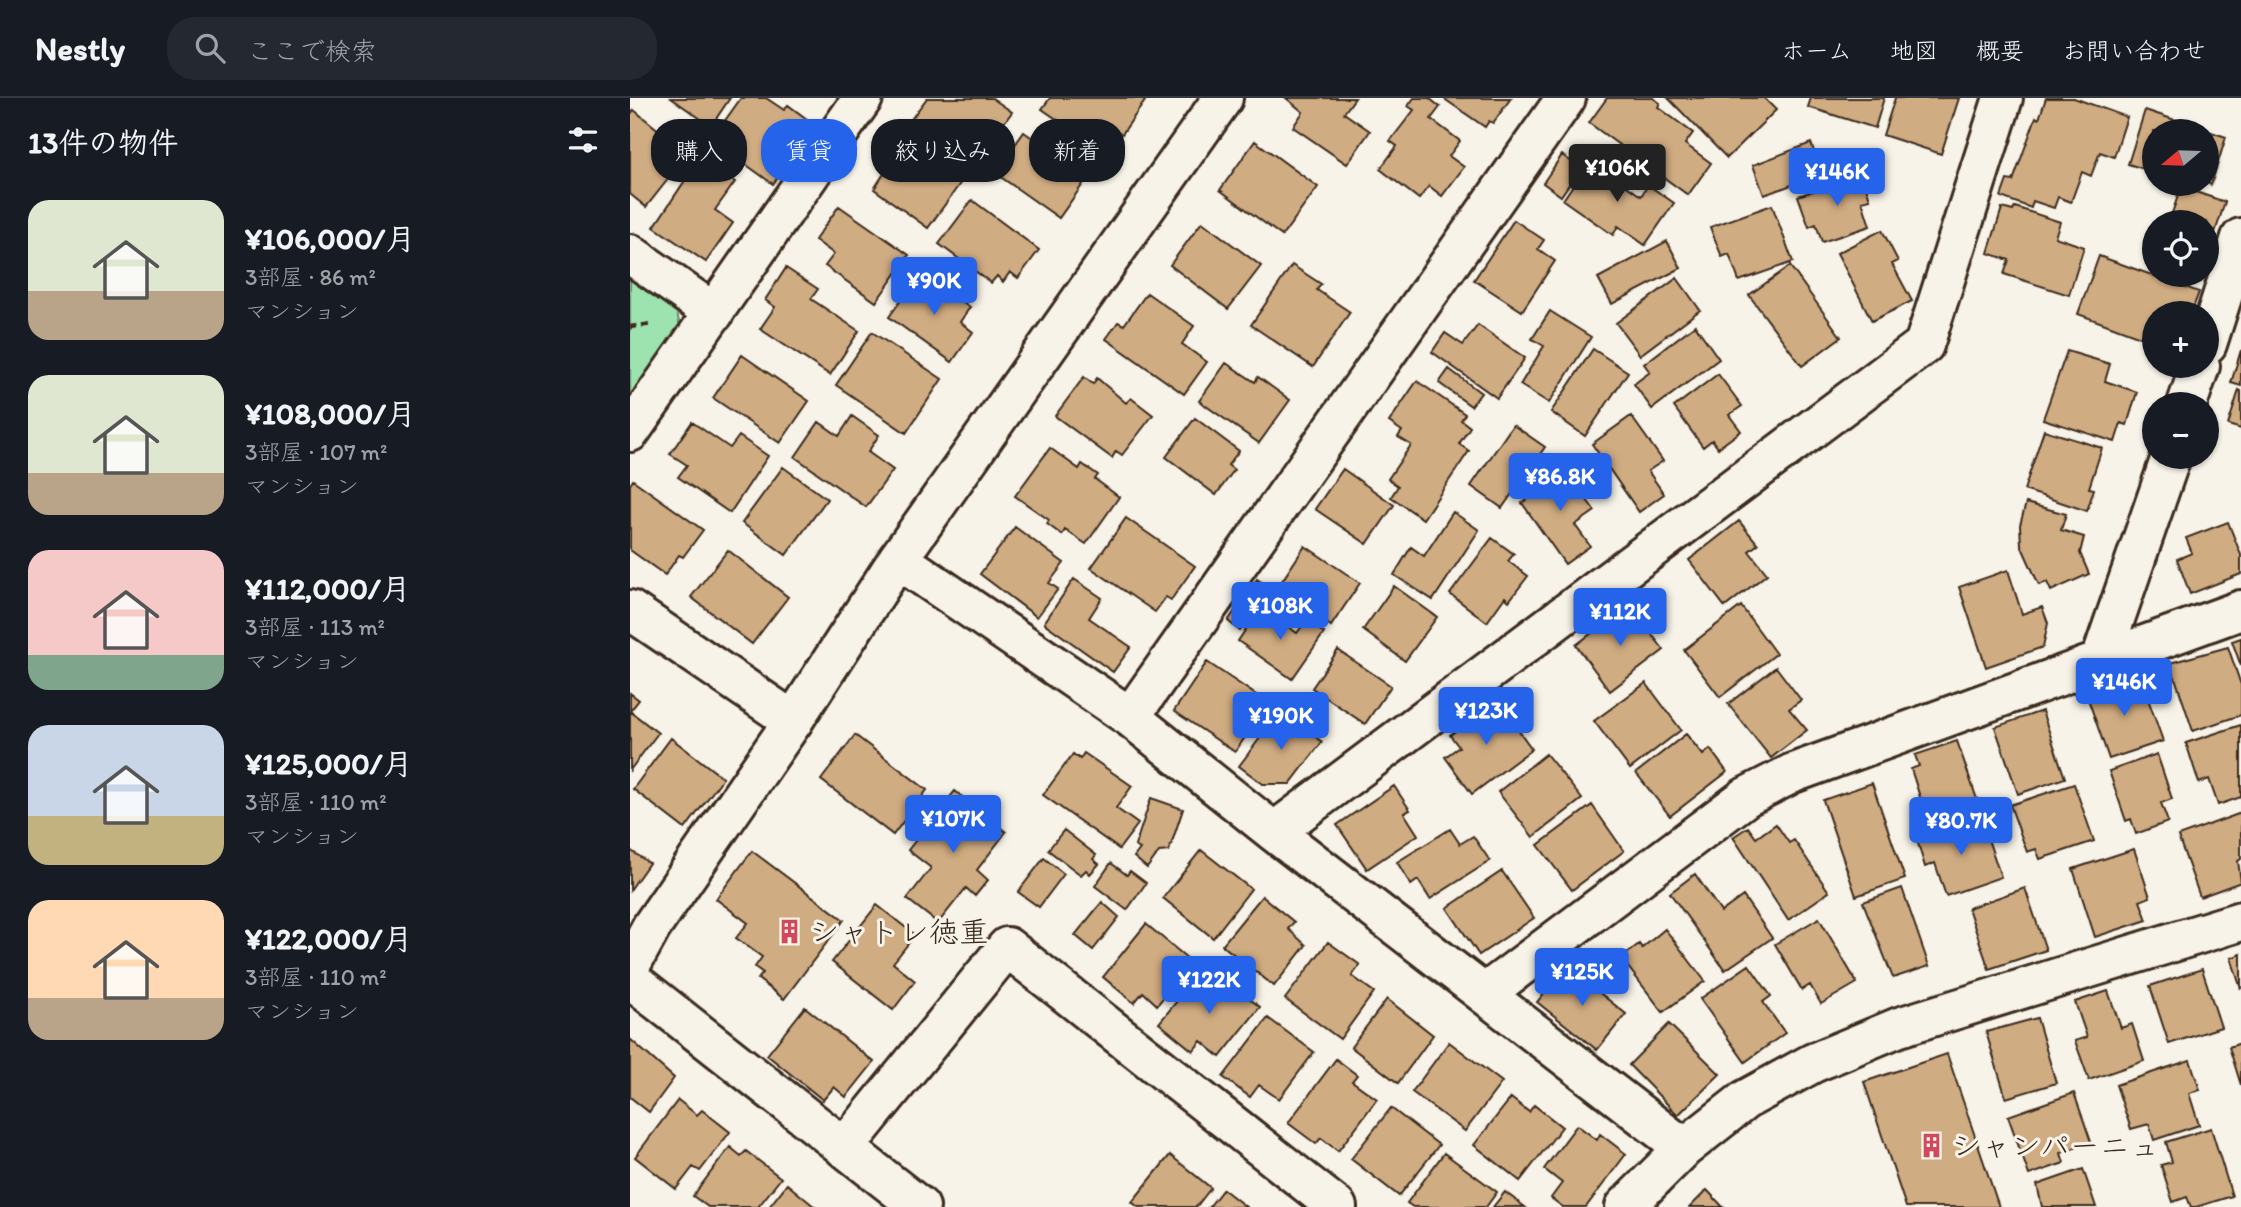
<!DOCTYPE html>
<html lang="ja">
<head>
<meta charset="utf-8">
<style>
	:root { --surface:#171b24; --page:#242831; --text:#f1f3f6; --muted:#9ea1a6; --line:#363941; --accent:#2563eb }
	body { margin:0; font-family:Itim,"Klee One",sans-serif; background:var(--page); color:var(--text); height:100vh; display:flex; flex-direction:column; font-size:26px; white-space:nowrap }
	* { box-sizing:border-box; margin:0 }
	p { font-size:23px; color:var(--muted) }
	.icon { flex:none; width:38px; height:38px; fill:none; stroke:currentColor; stroke-width:2; stroke-linecap:round; stroke-linejoin:round }
	.map { position:relative; flex:1; overflow:hidden }
	.panel { display:flex; flex-direction:column; background:var(--surface); width:630px }
	.panel>* { flex:none }
	.top-card { position:absolute; left:21px; top:21px; width:665px; height:63px; display:flex; gap:14px }
	.needle { width:46px; rotate:251deg }
	.controls { position:absolute; left:1512px; top:21px; display:grid; gap:14px }
	.controls a { display:grid; place-items:center; width:77px; height:77px; border-radius:50%; background:var(--surface); box-shadow:0 2px 5px #0004; font-size:35px }
	.price { position:absolute; translate:-50% -60px; padding:0 16px; border-radius:7px; background:var(--accent); color:#fff; font-size:23px; line-height:46px; filter:drop-shadow(0 2px 4px #0008) }
	.price::after { content:''; position:absolute; left:50%; top:42px; width:21px; height:16px; margin-left:-10px; background:inherit; clip-path:polygon(0 0,100% 0,50% 100%) }
	.price.selected { background:#222; color:#fff }
	ul { padding:0; list-style:none }
	li { display:flex; align-items:center; gap:21px; height:175px; padding:0 28px }
	li span { display:grid; place-items:center; flex:none; width:196px; height:140px; border-radius:21px; color:#555 }
	li>.icon { margin-inline-start:auto }
	span .icon { width:84px; height:84px; fill:#fffc; stroke-width:1 }
	li b { font-size:30px }
	h2 { display:flex; justify-content:space-between; align-items:center; height:84px; padding:0 28px; font-size:30px }
	.tag { padding:0 24px; border-radius:28px; background:var(--surface); box-shadow:0 2px 5px #0004; font-size:24px; line-height:63px }
	.tag.selected { background:var(--accent); color:#fff }
	header { display:flex; align-items:center; gap:42px; box-sizing:border-box; height:98px; padding:0 35px; background:var(--surface); border-bottom:2px solid var(--line) }
	header strong { font-size:33px }
	nav { display:flex; gap:38px; margin-inline-start:auto; font-size:24px }
	.search { width:490px; height:63px; background:var(--page); display:flex; align-items:center; gap:18px; box-sizing:border-box; padding:0 24px; border-radius:28px; color:var(--muted); font-size:26px }
	main { display:flex; flex:1; min-height:0 }
	.map>svg:first-child { display:block }
	.green { fill:#9ce3b0; stroke:#6c8667; stroke-width:2 }
	.building { fill:#d0ac82; stroke:#3b2a1e; stroke-width:2 }
	.lines { fill:none; stroke-linecap:round; stroke-linejoin:round }
	.street-casing { stroke:#3b2a1e; stroke-width:44 }
	.secondary-casing { stroke:#3b2a1e; stroke-width:44 }
	.path { stroke:#3b2a1e; stroke-width:4.5; stroke-dasharray:7 5; stroke-linecap:butt }
	.street { stroke:#f7f3e8; stroke-width:38 }
	.secondary { stroke:#f7f3e8; stroke-width:38 }
	.labels { text-anchor:middle; dominant-baseline:central; stroke-width:6; stroke-linejoin:round; paint-order:stroke }
	.poi-label { font-size:30px; fill:#3b2a1e; stroke:#f7f3e8; text-anchor:start }
</style>
</head>
<body>
<header>
<strong>Nestly</strong>
<div class="search"><svg class="icon" aria-label="search" viewBox="0 0 24 24"><circle cx="10" cy="10" r="6"/><path d="M15 15l6 6"/></svg>ここで検索</div>
<nav><a>ホーム</a><a>地図</a><a>概要</a><a>お問い合わせ</a></nav>
</header>
<main>
<section class="panel">
<h2>13件の物件<svg class="icon" aria-label="filters" viewBox="0 0 24 24"><path d="M4 7h16M4 17h16"/><circle cx="9" cy="7" r="2"/><circle cx="15" cy="17" r="2"/></svg></h2>
<ul>
<li><span style="background:linear-gradient(#dfe7d0 65%,#b9a48a 0)"><svg class="icon" aria-label="home" viewBox="0 0 24 24"><path d="M3 11l9-7 9 7M6 9v11h12V9"/></svg></span><div><b>¥106,000/月</b><p>3部屋 · 86 m²</p><p>マンション</p></div></li>
<li><span style="background:linear-gradient(#dfe7d0 70%,#b9a48a 0)"><svg class="icon" aria-label="home" viewBox="0 0 24 24"><path d="M3 11l9-7 9 7M6 9v11h12V9"/></svg></span><div><b>¥108,000/月</b><p>3部屋 · 107 m²</p><p>マンション</p></div></li>
<li><span style="background:linear-gradient(#f6c9c9 75%,#7fa58c 0)"><svg class="icon" aria-label="home" viewBox="0 0 24 24"><path d="M3 11l9-7 9 7M6 9v11h12V9"/></svg></span><div><b>¥112,000/月</b><p>3部屋 · 113 m²</p><p>マンション</p></div></li>
<li><span style="background:linear-gradient(#c9d6e8 65%,#c2b280 0)"><svg class="icon" aria-label="home" viewBox="0 0 24 24"><path d="M3 11l9-7 9 7M6 9v11h12V9"/></svg></span><div><b>¥125,000/月</b><p>3部屋 · 110 m²</p><p>マンション</p></div></li>
<li><span style="background:linear-gradient(#ffd9b3 70%,#b9a48a 0)"><svg class="icon" aria-label="home" viewBox="0 0 24 24"><path d="M3 11l9-7 9 7M6 9v11h12V9"/></svg></span><div><b>¥122,000/月</b><p>3部屋 · 110 m²</p><p>マンション</p></div></li>
</ul>
</section>
<div class="map">
<svg width="1611" height="1109" viewBox="0 0 1611 1109">
	<rect width="100%" height="100%" fill="#f7f3e8"/>
	<filter id="ink" filterUnits="userSpaceOnUse"><feTurbulence type="fractalNoise" baseFrequency=".0143" numOctaves="2"/><feDisplacementMap in="SourceGraphic" scale="14" xChannelSelector="R" yChannelSelector="G"/><feConvolveMatrix kernelMatrix="1 2 1 2 8 2 1 2 1" color-interpolation-filters="sRGB"/></filter>
	<g filter="url(#ink)">
		<path class="green" d="M0,178l46,32 5,23 -51,71z"/>
		<path class="building" d="M41,0h59l-19,28z
			M111,0h25l18,12 4,-5 27,20 -42,59 -39,-28 2,-4 -22,-16z
			M297,0h65l20,14 -38,51 -62,-45z
			M420,0h91l4,3 -23,33 -18,-12 -14,20 -48,-33z
			M656,0h69l-11,15 26,18 -23,33 -54,-37 10,-15z
			M784,0h15l11,9 -9,12 29,22 -11,15 15,11 -22,29 -13,-10 -10,13 -39,-30 17,-23 -7,-5 24,-31 -6,-4z
			M813,0h68l-18,25 -4,-2 -4,6z
			M977,0h46l7,5 -2,4 35,26 -8,11 26,19 -23,32 -99,-72z
			M1038,0h96l12,12 -49,48z
			M1181,0h73l-9,30 -67,-21z
			M1265,0h64l-18,56 -58,-19z
			M1416,0h28l53,19 -13,40 -14,-5 -9,24 -9,-4 -11,30 -13,-5 -4,11 -21,-7 -2,7 -30,-11 6,-17 6,1 23,-64 3,2z
			M4,12l54,44 -42,53 -16,-13v-79z
			M1515,12l81,27 -15,48 -4,-2v-52h-53v41l-26,-8z
			M394,34l64,45 -29,41 -64,-45z
			M279,37l55,43 -36,50 -54,-39z
			M625,43l63,46 -36,49 -62,-46z
			M1181,45l11,31 -58,21 -11,-30z
			M932,57l18,13 -19,28 -18,-13z
			M70,60l35,24 -20,28 18,13 -27,39 -52,-35z
			M960,62l51,36 7,-11 26,18 -29,42 -27,-19 -5,9 -50,-35z
			M1232,77l8,24 -8,2 8,25 -48,16 -6,-18 -7,3 -11,-31z
			M1551,89l44,15 -13,40 -5,-2v-18h-38z
			M342,102l67,50 -21,28 -8,-6 -7,10 -6,-6 -6,7 -52,-39z
			M1142,107l21,57 -54,19 -10,-27 -7,3 -12,-30z
			M209,108l70,49 -33,47 -51,-36 9,-12 -19,-14z
			M1385,109l45,15 -5,15 29,10 -15,48 -65,-21 5,-14 -21,-7 14,-45 11,3z
			M884,122l30,20 -6,9 17,12 -33,50 -48,-31z
			M572,124l59,44 -33,43 -58,-44z
			M1252,132l16,31 -6,3 20,37 -40,20 -35,-68z
			M1037,143l14,27 -69,36 -14,-26z
			M1469,158l100,36 -8,21h-37v29l-76,-28z
			M662,167l29,19 -4,6 33,22 -37,55 -62,-42z
			M1160,168l51,71 -39,29 -53,-71z
			M156,170l32,21 -7,10 48,32 -29,44 -70,-46 15,-22 -10,-7z
			M291,174l49,35 -10,15 13,10 -21,30 -63,-45z
			M1047,180l23,32 -60,45 -24,-32z
			M517,195l47,33 -12,18 25,18 -23,32 -78,-55 12,-17 6,3z
			M920,213l41,26 -42,66 -29,-18 24,-39 -12,-7z
			M848,227l47,33 -28,40 -65,-46 13,-19 18,12z
			M1065,227l24,34 -67,50 -18,-25 16,-12 -6,-8z
			M242,234l70,47 -36,54 -70,-48z
			M963,251l35,23 -43,64 -34,-24z
			M1611,252v36l-10,-3z
			M1437,253l43,13 -5,17 32,11 -10,33 -6,-2 -6,19 -72,-23z
			M112,257l67,46 -29,42 -67,-45z
			M596,265l29,19 3,-5 32,23 -31,43 -60,-42z
			M819,271l32,24 -10,13 -32,-23z
			M1088,276l24,32 -13,9 12,16 -23,17 -6,-8 -9,7 -29,-40z
			M454,279l9,7 4,-6 29,25 5,-5 22,17 -31,40 -6,-4 -4,7 -57,-42z
			M787,283l48,33 -4,6 9,7 -11,17 10,7 -46,68 -32,-22 7,-11 -10,-7 23,-34 -13,-8 4,-6 -13,-9z
			M1609,292l2,1v38l-13,-4z
			M222,318l27,19 -11,17 25,18 -27,37 -71,-50 24,-35 20,14z
			M1001,318l32,45 -15,10 16,23 -25,18 -47,-68z
			M565,320l44,33 -11,14 6,5 -18,25 -50,-38z
			M62,324l38,26 9,-12 29,20 -38,57 -52,-36 9,-12 -17,-11z
			M883,327l32,22 -43,61 -31,-22z
			M1414,332l58,18 -13,40 5,1 -7,22 -63,-21z
			M420,350l29,21 3,-5 16,11 -3,4 24,18 -33,47 -21,-14 -3,5 -15,-11 2,-4 -34,-24z
			M931,367l34,46 -20,14 15,21 -25,18 -43,-61 23,-17 -5,-6z
			M153,369l44,32 -41,56 -44,-32z
			M713,371l51,36 -27,39 -52,-35z
			M3,382l70,50 -20,27 -4,-2 -14,20 -35,-25v-65z
			M1396,405l40,11 -5,16 23,7 -4,16 9,21 -38,17 -4,-9 -8,3 -18,-40 -1,-20z
			M823,414l26,18 -46,70 -39,-25 17,-28 13,9z
			M496,420l69,48 -24,34 -5,-3 -11,15 -64,-44z
			M1109,423l19,23 -9,7 18,23 -42,33 -36,-47z
			M1598,424l13,33v19l-51,20 -13,-35 15,-6 -6,-15z
			M385,429l49,36 -15,20 9,6 -21,28 -57,-43z
			M862,440l22,16 -6,7 20,15 -19,25 -4,-4 -18,25 -37,-28z
			M675,448l55,37 -29,43 -55,-36z
			M98,452l60,47 -36,47 -61,-47z
			M1378,472l14,44 20,-7 6,16 -5,24 -57,20 -27,-80z
			M444,481l28,19 -13,20 42,29 -18,25 -69,-49z
			M627,481l24,17 -11,15 -11,-7 -19,27 -12,-10z
			M764,488l43,31 -32,44 -42,-31z
			M999,507l35,45 -54,41 -34,-46z
			M1111,508l35,48 -56,43 -36,-47z
			M631,509l36,26 9,-12 18,12 -32,46 -54,-38z
			M1611,540v28l-9,-25z
			M1598,549l13,38v30l-48,16 -23,-68z
			M708,552l53,36 -26,38 -53,-36z
			M577,564l61,41 -33,49 -61,-41z
			M1146,569l25,33 -12,9 18,21 -36,28 -43,-54z
			M1511,581l22,62 -54,18 -23,-66 26,-10 1,5z
			M1016,585l35,47 -51,39 -36,-48z
			M0,595l9,7 -9,11 28,22 -28,37z
			M867,603l35,48 -60,45 -27,-37 14,-10 -9,-12z
			M651,612l41,32 -32,42h-27l-24,-18z
			M1412,613l23,67 -47,16 -23,-67z
			M1611,627v72l-23,8 -9,-26 -10,4 -13,-40z
			M1056,636l17,21 7,-6 17,23 -57,44 -34,-43z
			M225,637l72,55 -34,45 -72,-55z
			M41,640l52,40 -38,51 -52,-40z
			M1327,643l23,67 -51,17 -18,-56 8,-3 -4,-11z
			M454,655l48,33 -16,22 22,16 -19,25 -76,-54 30,-41 7,5z
			M916,656l36,45 -49,38 -35,-45z
			M1527,656l15,45 -11,4 7,19 -32,12 -5,-15 -5,2 -17,-50z
			M1242,685l33,96 -49,17 -33,-96z
			M1444,686l20,57 -54,18 -4,-10 -9,3 -17,-47z
			M764,688l16,24 -6,3 14,22 -51,34 -30,-44z
			M325,693l51,41 -29,38 11,10 -13,16 -9,-8 -28,35 -31,-24 24,-31 -23,-18z
			M521,700l32,11 -14,42 -10,1 -12,16 -13,-11 6,-8 -5,-3z
			M962,707l32,46 -52,39 -34,-45z
			M1611,715v46l-3,2 3,21 -41,15 -22,-61z
			M1351,721l20,58 -55,19 -11,-33 -10,4 -8,-27z
			M1146,726l13,19 5,-3 35,52 -41,28 -55,-83 15,-10 8,11z
			M820,731l10,15 13,-8 17,25 -60,38 -12,-19 -7,5 -14,-23z
			M434,732l32,25 -3,4 6,5 -9,10 -4,-4 -5,5 -33,-25z
			M1504,751l16,48 -10,4 7,19 -52,17 -22,-68z
			M0,752l19,13 -19,27z
			M571,752l50,39 -38,49 -50,-40z
			M122,753l92,69 -60,79 -26,-20 5,-6 -8,-6 7,-10 -26,-19 12,-15 -32,-24z
			M414,760l20,16 -25,33 -21,-15z
			M481,765l16,12 3,-4 16,12 -19,27 -32,-24z
			M872,773l32,47 -55,37 -32,-47z
			M1065,776l26,38 22,-16 29,42 -47,32 -55,-77z
			M1272,790l27,78 -36,12 -30,-76z
			M1395,790l21,62 -57,19 -21,-61z
			M632,798l32,26 -6,7 18,16 -32,41 -52,-41z
			M472,804l17,15 -26,33 -18,-15z
			M247,807l38,30 -22,28 22,18 -22,29 -61,-48z
			M1189,820l38,65 -36,21 -11,-19 -8,5 -27,-46z
			M516,826l47,39 -36,42 -14,-13 -9,11 -31,-26z
			M1035,831l40,52 -42,31 -42,-54 18,-14 3,4z
			M698,844l32,23 -8,11 22,16 -34,47 -55,-40z
			M1611,856v35l-10,-31z
			M1119,867l22,31 -8,6 22,31 -40,29 -45,-63z
			M936,868l60,48 -29,36 -60,-48z
			M1572,871l19,58 -52,17 -19,-58z
			M569,876l30,25 8,-10 23,18 -40,50 -19,-16 -8,10 -34,-28z
			M1478,893l13,37 11,-4 12,37 -55,19 -14,-39 12,-4 -12,-35z
			M757,901l46,36 -35,48 -47,-36z
			M175,909l69,55 -28,35 -12,-10 -11,13 -56,-45z
			M638,920l46,34 -35,47 -20,-14 -9,12 -27,-20z
			M1407,920l19,65 -50,15 -20,-66z
			M1039,926l51,50 -42,41 -49,-50z
			M0,941l44,39 -25,34 -19,-15z
			M819,944l53,40 -37,49 -53,-39z
			M1611,945v42l-12,-38z
			M1317,956l52,153h-93l-42,-125z
			M706,961l21,16 -5,6 25,18 -39,52 -17,-13 -5,6 -28,-21z
			M1560,962l10,30 -11,3 10,32 -45,15 -5,-16 -18,5 -15,-44z
			M1444,995l17,49 -30,11 3,10 -35,12 -21,-59z
			M881,1000l18,14 5,-7 28,22 -42,54 -46,-36z
			M48,1002l19,15 5,-5 28,22 -30,39 -7,-4 -17,22 -41,-32z
			M761,1010l48,37 -40,51 -48,-37z
			M947,1027l20,15 3,-6 26,20 -40,53h-23l-12,-9 11,-15 -18,-14z
			M1581,1030l21,68 -36,11h-5l-4,-10 -14,5 -12,-37 11,-3 -6,-20z
			M100,1049l11,9 5,-5 35,27 -23,29h-50l-15,-11z
			M814,1055l53,39 -11,15h-73l-6,-4z
			M540,1057l41,33 -15,19h-58l-6,-5z
			M1453,1071l13,38h-54l-5,-22z
			M157,1086l28,23h-46z
			M593,1091l23,18h-37z
			M1077,1092l16,17h-33z
			M875,1094l20,15h-32z"/>
		<g class="lines">
			<defs>
				<path id="street" d="M0,156l84,59
					M1577,246l34,-106
					M1557,306l13,-38
					M0,334l233,-334
					M268,461l232,158 436,-619
					M1470,564l71,-205
					M500,619l144,115 410,316
					M644,734l650,-487 79,-247
					M0,868l22,-40 141,-205
					M0,881l290,228
					M854,896l262,-197 47,-24 448,-163
					M214,1050l163,-201 330,260
					M995,1109l59,-59 61,-48 68,-37 86,-36 342,-106"/>
				<path id="secondary" d="M0,512l163,111 105,-162 325,-461"/>
			</defs>
			<use href="#street" class="street-casing"/>
			<use href="#secondary" class="secondary-casing"/>
			<path class="path" d="M0,229l23,-3"/>
			<use href="#street" class="street"/>
			<use href="#secondary" class="secondary"/>
		</g>
	</g>
	<defs>
		<symbol id="building-bare" viewBox="-9 -9 18 18"><path d="M-4-6H4V6H1V3H-1V6H-4ZM-2.5-4.3h1.7v1.8h-1.7ZM.8-4.3h1.7v1.8H.8ZM-2.5-1h1.7V.8h-1.7ZM.8-1h1.7V.8H.8Z" fill="#d1495b" stroke="#f7f3e8" stroke-width="2.5" paint-order="stroke"/></symbol>
	</defs>
	<g fill-rule="evenodd">
		<use href="#building-bare" x="142" y="816" width="35" height="35"/>
		<use href="#building-bare" x="1284" y="1030" width="35" height="35"/>
	</g>
	<g class="labels">
		<g class="poi-label">
			<text x="179" y="833">シャトレ徳重</text>
			<text x="1321" y="1047">シャンパーニュ</text>
		</g>
	</g>
</svg>
<div class="controls">
<a><svg class="needle" viewBox="-14 -14 28 28"><path d="M0-13l5 13h-10z" fill="#e53935"/><path d="M0 13l5-13h-10z" fill="#9ea1a6"/></svg></a>
<a><svg class="icon" aria-label="locate" viewBox="0 0 24 24"><circle cx="12" cy="12" r="6"/><path d="M12 2v4M12 18v4M2 12h4M18 12h4"/></svg></a>
<a>+</a>
<a>−</a>
</div>
<b class="price selected" style="left:987px;top:106px">¥106K</b>
<b class="price" style="left:1207px;top:110px">¥146K</b>
<b class="price" style="left:304px;top:219px">¥90K</b>
<b class="price" style="left:930px;top:415px">¥86.8K</b>
<b class="price" style="left:650px;top:544px">¥108K</b>
<b class="price" style="left:990px;top:550px">¥112K</b>
<b class="price" style="left:1494px;top:620px">¥146K</b>
<b class="price" style="left:856px;top:649px">¥123K</b>
<b class="price" style="left:651px;top:654px">¥190K</b>
<b class="price" style="left:323px;top:757px">¥107K</b>
<b class="price" style="left:1331px;top:759px">¥80.7K</b>
<b class="price" style="left:952px;top:910px">¥125K</b>
<b class="price" style="left:579px;top:918px">¥122K</b>
<div class="top-card">
<a class="tag">購入</a>
<a class="tag selected">賃貸</a>
<a class="tag">絞り込み</a>
<a class="tag">新着</a>
</div>
</div>
</main>
</body>
</html>
